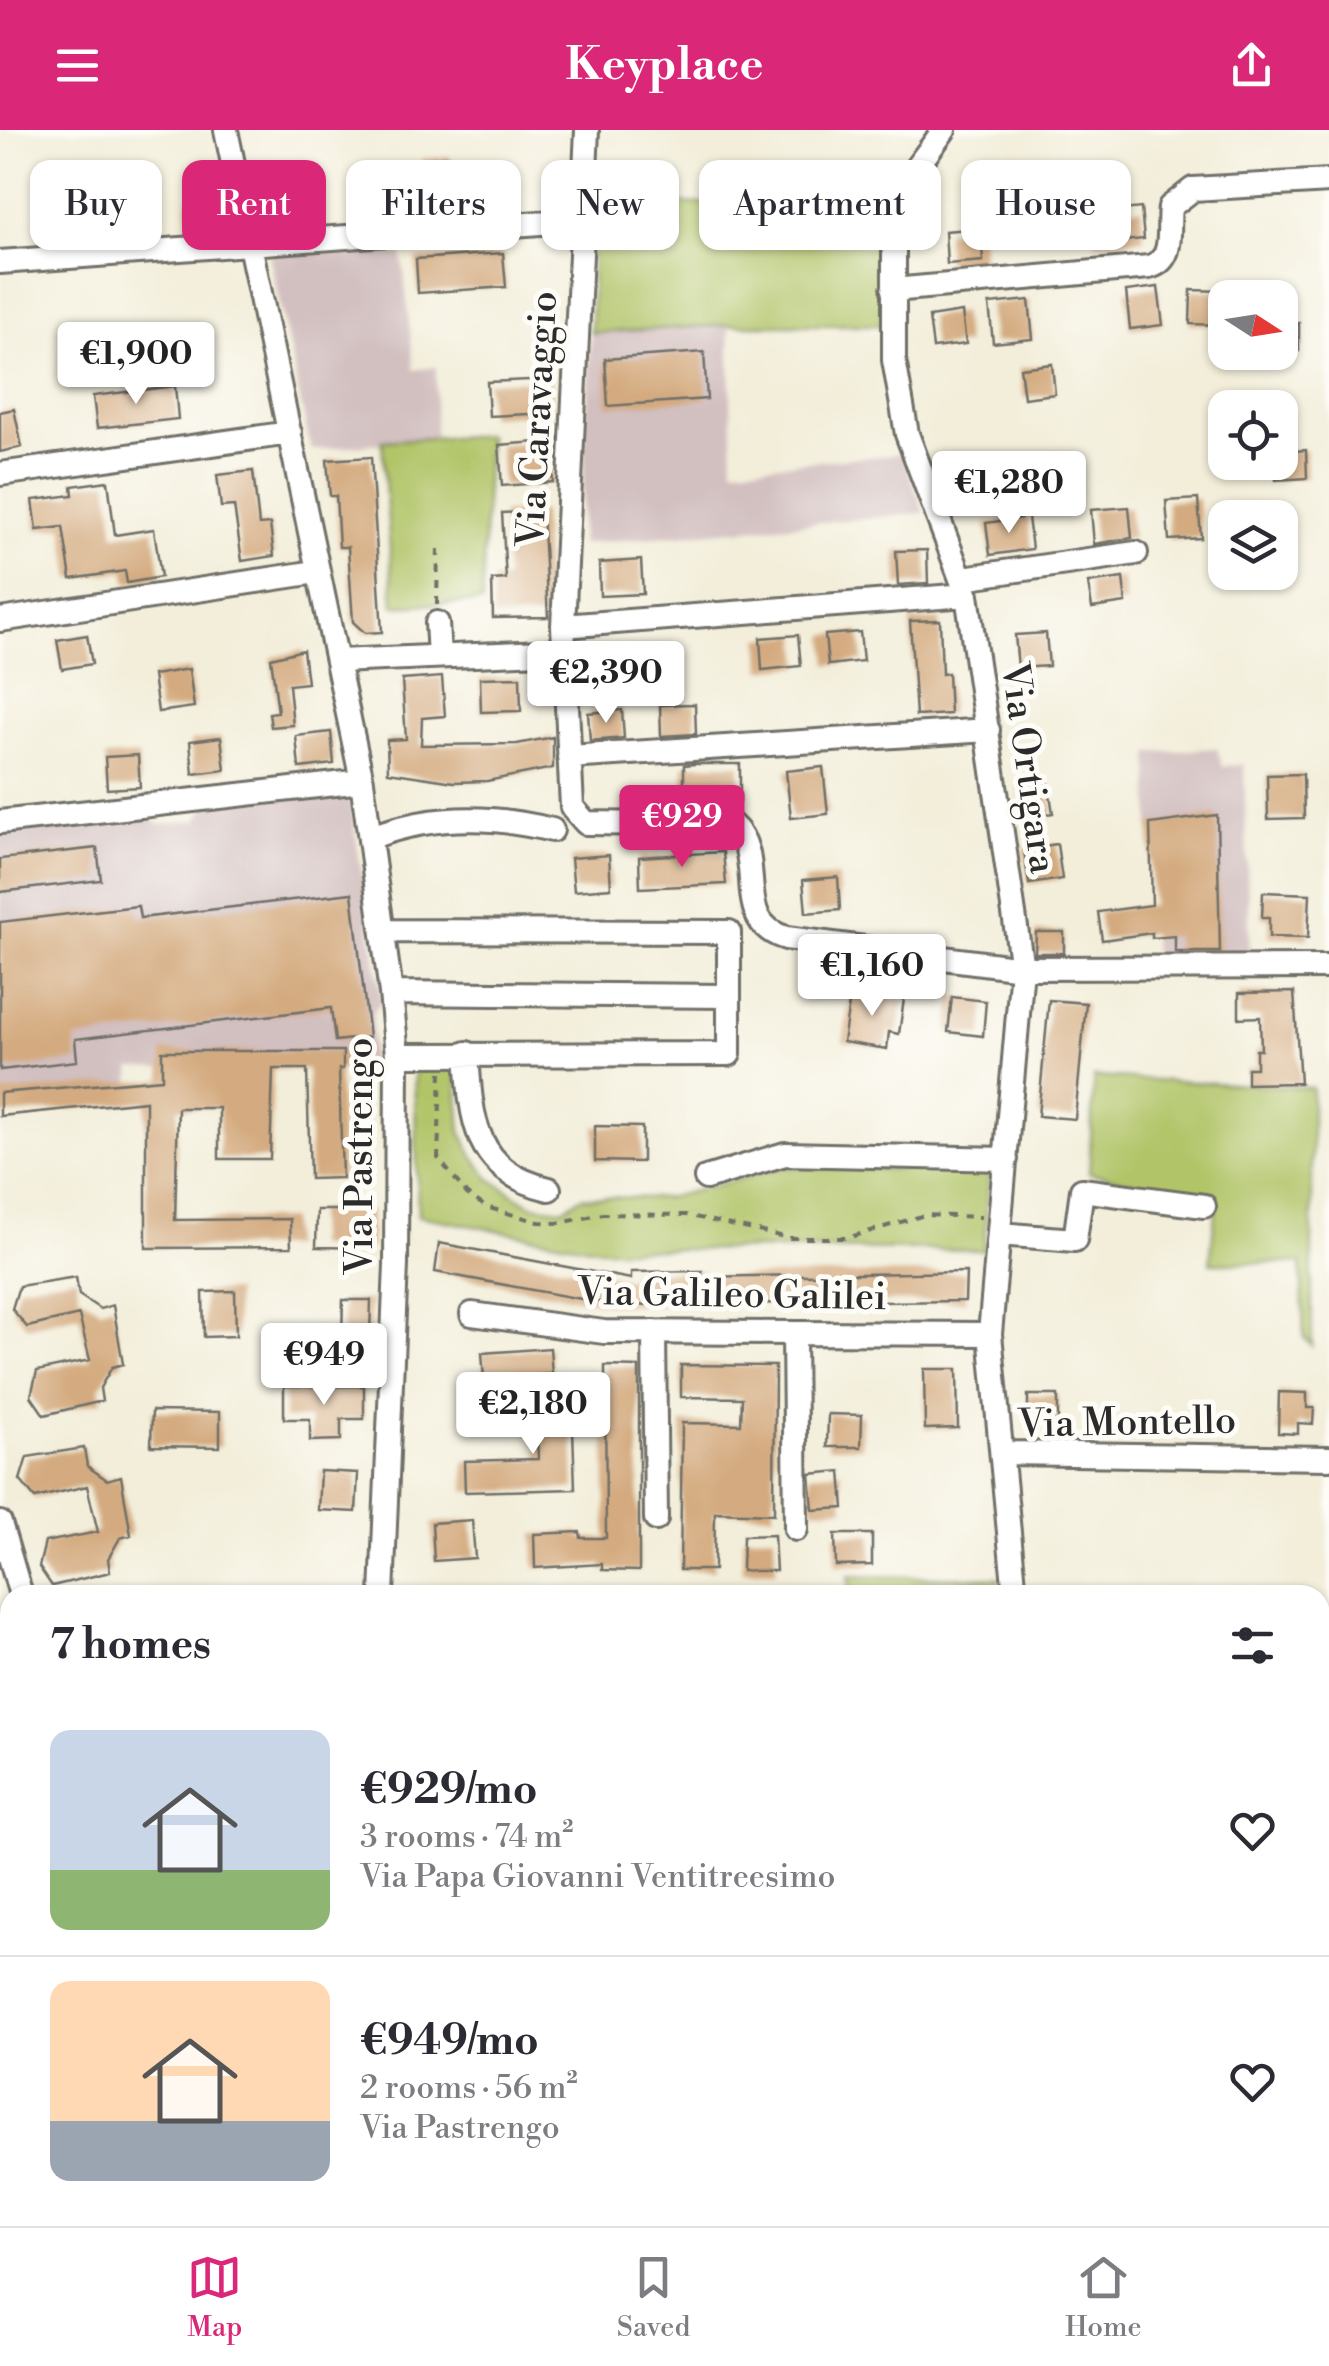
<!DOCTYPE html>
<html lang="en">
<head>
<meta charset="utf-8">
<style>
	:root { --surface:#fff; --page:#f2f2f3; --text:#2b2b33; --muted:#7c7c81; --line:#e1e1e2; --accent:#db2777 }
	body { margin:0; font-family:"Libre Bodoni",serif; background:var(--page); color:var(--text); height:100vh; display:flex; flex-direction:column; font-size:38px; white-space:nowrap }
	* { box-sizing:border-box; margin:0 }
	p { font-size:32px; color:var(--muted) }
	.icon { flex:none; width:55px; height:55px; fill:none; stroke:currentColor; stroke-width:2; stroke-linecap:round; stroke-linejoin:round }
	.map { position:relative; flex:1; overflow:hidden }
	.panel { position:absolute; left:0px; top:1455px; width:1330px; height:642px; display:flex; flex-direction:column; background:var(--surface); border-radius:30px 30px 0 0; box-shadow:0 2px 8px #0004 }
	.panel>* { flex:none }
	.hud { position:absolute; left:30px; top:30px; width:1270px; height:90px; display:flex; gap:20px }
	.needle { width:65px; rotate:102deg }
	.controls { position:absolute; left:1208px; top:150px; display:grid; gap:20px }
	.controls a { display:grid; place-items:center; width:90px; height:90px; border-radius:20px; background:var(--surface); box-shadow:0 2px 8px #0004; font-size:50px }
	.price { position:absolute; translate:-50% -85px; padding:0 22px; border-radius:10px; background:#fff; color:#222; font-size:32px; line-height:65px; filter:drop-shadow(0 2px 5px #0008) }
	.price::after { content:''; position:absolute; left:50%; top:60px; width:30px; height:22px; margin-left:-15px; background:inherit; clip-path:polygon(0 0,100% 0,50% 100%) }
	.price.active { background:var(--accent); color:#fff }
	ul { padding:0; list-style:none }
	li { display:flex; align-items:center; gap:30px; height:250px; padding:0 50px }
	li+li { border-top:2px solid var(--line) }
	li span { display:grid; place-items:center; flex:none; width:280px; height:200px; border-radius:20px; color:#555 }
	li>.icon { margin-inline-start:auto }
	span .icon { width:120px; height:120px; fill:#fffc; stroke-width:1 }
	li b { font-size:42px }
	h2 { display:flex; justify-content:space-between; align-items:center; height:120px; padding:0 50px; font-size:42px }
	.pill { padding:0 35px; border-radius:20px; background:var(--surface); box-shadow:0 2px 8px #0004; font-size:35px; line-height:90px }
	.pill.active { background:var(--accent); color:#fff }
	header { display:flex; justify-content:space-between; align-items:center; height:130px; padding:0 50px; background:var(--accent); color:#fff; font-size:45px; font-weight:800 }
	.tabs { display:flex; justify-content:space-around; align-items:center; height:140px; border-top:2px solid var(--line); background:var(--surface); font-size:28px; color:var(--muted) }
	.tabs a { display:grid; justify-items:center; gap:5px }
	.tabs .active { color:var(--accent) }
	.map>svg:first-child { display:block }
	.built { fill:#f7d1c7 }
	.industrial { fill:#d2bfc0 }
	.green { fill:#b1c467; stroke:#6e7849; stroke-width:2.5 }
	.building { fill:#d4ab80 }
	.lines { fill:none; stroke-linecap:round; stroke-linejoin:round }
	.minor-casing { stroke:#716f68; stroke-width:28 }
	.major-casing { stroke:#716f68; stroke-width:32 }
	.path { stroke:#716f68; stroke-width:4; stroke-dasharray:8 8; stroke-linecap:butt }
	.minor { stroke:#fff; stroke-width:22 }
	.major { stroke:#fff; stroke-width:28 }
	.labels { text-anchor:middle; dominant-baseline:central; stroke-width:10; stroke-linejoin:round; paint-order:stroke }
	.street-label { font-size:38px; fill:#2b2b2b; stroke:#fdfcf7 }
</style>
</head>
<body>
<header><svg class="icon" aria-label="menu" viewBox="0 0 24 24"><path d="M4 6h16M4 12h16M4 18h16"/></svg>Keyplace<svg class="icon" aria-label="share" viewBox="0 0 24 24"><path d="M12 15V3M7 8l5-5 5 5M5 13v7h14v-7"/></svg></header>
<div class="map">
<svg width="1329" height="2096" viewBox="0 0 1329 2096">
	<rect width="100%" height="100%" fill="#fdfcf7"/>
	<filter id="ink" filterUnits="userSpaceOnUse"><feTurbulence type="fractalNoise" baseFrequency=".01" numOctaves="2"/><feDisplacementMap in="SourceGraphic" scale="20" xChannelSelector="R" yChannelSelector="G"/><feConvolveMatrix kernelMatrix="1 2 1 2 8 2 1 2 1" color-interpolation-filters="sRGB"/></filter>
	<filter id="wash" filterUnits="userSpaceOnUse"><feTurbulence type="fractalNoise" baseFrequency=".0048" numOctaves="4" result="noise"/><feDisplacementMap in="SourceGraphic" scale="40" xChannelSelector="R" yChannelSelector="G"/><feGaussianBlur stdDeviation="2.25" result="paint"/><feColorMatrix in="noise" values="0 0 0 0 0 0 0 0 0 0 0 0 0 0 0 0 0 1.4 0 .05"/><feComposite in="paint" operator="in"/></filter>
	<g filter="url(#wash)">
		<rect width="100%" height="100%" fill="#f3eeda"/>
		<path class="built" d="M0,1697h10v193h-10z"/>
		<path class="industrial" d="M401,113l13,127 22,-3 -1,71 -124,12 -42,-196z
			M729,195l4,143 169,-14 22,59 -344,31 11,-211z
			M1217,618l5,19 22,-4 6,194 -97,4 -4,-208z
			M339,660l11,9 32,203 -9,9 -2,59 -240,-2 1,35 -132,12v-281l148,-18 11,8 39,-4 9,-15z"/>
		<path class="green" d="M594,73l293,1 -4,121h-154l-138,8z
			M488,305l-6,167 -88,4 -12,-165z
			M414,932l42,2 5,67 12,25 17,23 41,26 31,4 20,-12 85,1 119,-31 203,4 -5,79 -383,-1 -183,-33z
			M1094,947l218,11v258l-8,-8 -3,-75h-91l6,-62 -127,-28z
			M849,1446l150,2 1,17h-150z"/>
		<g id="blocks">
			<path class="building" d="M450,26l3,36 -28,3 -3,-36z
				M188,68h36l1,31 -37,1z
				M1141,78l3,31 -49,5 -3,-31z
				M981,98l2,33 -36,3 -2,-33z
				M503,123l3,34 -88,6 -2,-34z
				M1158,157l5,38 -33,4 -4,-38z
				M1191,160l31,1 -1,34 -31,-1z
				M1029,170l4,39 -40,4 -4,-39z
				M962,182l4,32 -33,4 -4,-31z
				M1299,193v28h-19v-27z
				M704,222l3,47 -99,7 -3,-47z
				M1052,234l3,30 -31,4 -4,-30z
				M550,249l2,34 -63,3 -2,-34z
				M175,256l3,33 -81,9 -4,-32z
				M14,279l8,38 -22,5v-40z
				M550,311l3,41 -51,4 -3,-41z
				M1306,320l1,28 -31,2 -1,-18h5v-10z
				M371,327l11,175 -17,1 -12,-11 -5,-75h-9l-3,-51h-6l-3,-36z
				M253,341l6,54 11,-1 4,32 -32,5 -8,-55 -13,1 -4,-32z
				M108,351l7,54 39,-6 7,48 -34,6 -2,-12 -54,8 -8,-52 -26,3 -4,-30 40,-5 -1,-9z
				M1198,369l3,39 -32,2 -3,-39z
				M1129,377l3,31 -38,6 -3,-34z
				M542,381l6,106 -55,1 -1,-38 14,-1 -4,-66z
				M1028,387l4,32 -42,6 -4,-32z
				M927,420l1,33 -30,2 -2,-34z
				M641,430l2,34 -43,2 -1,-33z
				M1123,448l3,25 -34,5 -4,-25z
				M940,490l2,54 6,-1 2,41 -34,2 -6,-95z
				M860,502l3,29 -35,4 -3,-30z
				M1046,503l3,33 -31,2 -3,-33z
				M87,505l5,29 -30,5 -5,-29z
				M798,505l3,31 -39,4 -2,-32z
				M303,520l4,33 -18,2 4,40 -22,2 -2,-14 9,-1 -7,-54z
				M637,524l2,25 -30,3 -2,-25z
				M189,539l5,38 -36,5 -5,-37z
				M442,547l3,39 -23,2 -1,27 96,-1 36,-7v31l-66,13 -33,1 -66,-10 -1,-32 19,-1 -4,-59z
				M520,547l1,34 -40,1 -1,-34z
				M695,574l1,30 -35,2 -1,-31z
				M622,580l2,28 -34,3 -2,-28z
				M331,602l3,32 -35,4 -3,-32z
				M221,607l4,33 -32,4 -3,-33z
				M138,625l2,32 -33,2 -2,-32z
				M695,634h45v38h-56v-37z
				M823,637l5,47 -37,4 -5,-47z
				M1303,644l1,44 -36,1 -1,-44z
				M1048,652l5,31 -29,5 -5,-31z
				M1217,685l3,137h-45v-16l-23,2v-5l-50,7 -4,-28 54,-7 -2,-81z
				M1057,714l5,35 -33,5 -5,-35z
				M97,718l4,32 -101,12v-33z
				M723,722l3,32 -86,4 -1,-31z
				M609,725l2,33 -37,3 -3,-33z
				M838,747l2,33 -34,3 -3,-33z
				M1263,762l47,2 -2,44 -39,-1v-19h-7z
				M352,763l17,144 -34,4 -4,-33 -256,31 2,22 -77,9v-148l138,-16 2,12z
				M1036,802h28v21h-29z
				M851,861l53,8 -5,35 -10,-2 -2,17 -44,-7z
				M1294,862l6,91 -53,1v-16h9v-18h5l-1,-33 -21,1v-25z
				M952,867l34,4 -3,35 -35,-4z
				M1049,870l37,3 -11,116 -37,-3z
				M162,921h181v18h-4l3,109 -32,1 -3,-110h-34l-3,90h-51v-51h-41l-3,112 115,-1 1,28 -145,1v-147l-146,15v-23l162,-14z
				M595,996l47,1v35l-47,-1z
				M317,1080h54v38l-55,-1z
				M439,1113l192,36v-7l71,-1v6l264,-5 -1,29 -351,4 -179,-33z
				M76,1147l3,18 21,14 13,-4 10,59 -11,3 -12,21 2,13 -58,14 -13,-19 6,-25 53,-11 -11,-45 -52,12 -15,-18 7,-23z
				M235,1161l1,45 -32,1 -1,-45z
				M343,1170h28l-1,36 -28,-1z
				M550,1218l2,26 -68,5 -2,-26z
				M681,1235l94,1 -1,148 -59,-2 -1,58h-34l2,-147 59,1 1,-26 -61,-1z
				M605,1236l34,1v204l-37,-1v-6l-67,4 -1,-34 46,-2 1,6h25z
				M924,1239h33l1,59 -33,1z
				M284,1256h80v33h-23v21l-31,1v-22h-26z
				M1279,1262l28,1v15h7l-1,16 -15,-1v11l-20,-1z
				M1028,1265h30v29h-16v-8l-14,1z
				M572,1269l3,90 -110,3 -1,-31 74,-2 -2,-59z
				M152,1281l68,1v35l-69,-1z
				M828,1284l34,1 -1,32h-34z
				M84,1318l3,18 20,14 14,-4 10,59 -11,3 -12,21 2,13 -58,14 -13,-19 6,-25 53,-10 -11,-46 -52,12 -15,-18 7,-23z
				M320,1341l38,2 -2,39 -38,-2z
				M841,1341l3,37 -31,2 -3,-36z
				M472,1390l3,38 -41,3 -2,-38z
				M835,1404h37v31l-36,1z
				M774,1405l2,36h-34l1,-35z"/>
		</g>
	</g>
	<g filter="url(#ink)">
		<use href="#blocks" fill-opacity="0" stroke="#716f68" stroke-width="2.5"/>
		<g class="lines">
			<defs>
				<path id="minor" d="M226,0l136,651 29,212 6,62 -1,210 -14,330
					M587,0l-24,496 9,181 14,16 146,2c37,32 -3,96 54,113l236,30 307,-1
					M944,0l-36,49 -10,33 -4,31v117l13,74 60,161 55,373 -32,366 25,261
					M0,132l582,-42
					M893,160l256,-23c27,-7 18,-38 21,-60l23,-18 136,-8
					M0,344l290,-41
					M963,448l173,-25
					M0,490l316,-48
					M437,493l2,33
					M563,496l404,-31
					M338,531l226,-10
					M569,627l419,-27
					M0,692l362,-41
					M372,707c58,-22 120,-22 180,-7
					M385,801l344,1v122l-332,1
					M391,863l337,3
					M467,923c4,66 7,119 82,136
					M706,1048l79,-24 221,5
					M999,1104l76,6 7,-50 122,16
					M472,1184l132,18 386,2
					M654,1202l2,187
					M794,1204l2,195
					M1002,1323l327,5
					M0,1393l21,72
					M0,1518l10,-7
					M1320,1601l9,-57
					M0,1651l10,11
					M1320,1834l8,262
					M679,2088v8
					M1053,2088v8
					M357,2090l31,-2"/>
				<path id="major" d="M1320,1835l9,-1
					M0,1913h10"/>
			</defs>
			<use href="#minor" class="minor-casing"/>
			<use href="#major" class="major-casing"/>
			<path class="path" d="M437,475l1,-60
				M441,942l-3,86 29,36 19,13 53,15 21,1 43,-9 83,1 103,23h58l78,-23 56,2"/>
			<use href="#minor" class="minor"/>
			<use href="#major" class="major"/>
		</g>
	</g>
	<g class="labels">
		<g class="street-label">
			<text transform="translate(538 289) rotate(-87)">Via Caravaggio</text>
			<text transform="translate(1028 638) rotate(82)">Via Ortigara</text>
			<text transform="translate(360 1026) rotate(-90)">Via Pastrengo</text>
			<text transform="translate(732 1165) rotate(1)">Via Galileo Galilei</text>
			<text transform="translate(1127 1293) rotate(-1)">Via Montello</text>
		</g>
	</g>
</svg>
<div class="controls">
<a><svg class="needle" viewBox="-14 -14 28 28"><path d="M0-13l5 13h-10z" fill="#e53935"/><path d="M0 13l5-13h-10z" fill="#7c7c81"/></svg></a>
<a><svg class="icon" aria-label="locate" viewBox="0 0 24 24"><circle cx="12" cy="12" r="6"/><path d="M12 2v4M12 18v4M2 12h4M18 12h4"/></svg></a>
<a><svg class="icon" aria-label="layers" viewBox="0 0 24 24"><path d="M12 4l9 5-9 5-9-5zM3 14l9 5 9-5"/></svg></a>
</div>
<b class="price" style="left:136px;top:277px">€1,900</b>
<b class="price" style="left:1009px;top:406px">€1,280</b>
<b class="price" style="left:606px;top:596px">€2,390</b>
<b class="price active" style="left:682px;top:740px">€929</b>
<b class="price" style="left:872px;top:889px">€1,160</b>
<b class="price" style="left:324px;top:1278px">€949</b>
<b class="price" style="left:533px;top:1327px">€2,180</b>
<div class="hud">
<a class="pill">Buy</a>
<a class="pill active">Rent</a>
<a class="pill">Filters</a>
<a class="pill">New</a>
<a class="pill">Apartment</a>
<a class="pill">House</a>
</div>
<section class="panel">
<h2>7 homes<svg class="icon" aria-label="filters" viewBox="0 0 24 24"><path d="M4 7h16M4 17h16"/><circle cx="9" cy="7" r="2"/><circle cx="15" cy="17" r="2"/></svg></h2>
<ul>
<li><span style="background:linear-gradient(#c9d6e8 70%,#8fb573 0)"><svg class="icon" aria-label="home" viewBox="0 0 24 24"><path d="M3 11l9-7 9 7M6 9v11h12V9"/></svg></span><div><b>€929/mo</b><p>3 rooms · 74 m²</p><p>Via Papa Giovanni Ventitreesimo</p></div><svg class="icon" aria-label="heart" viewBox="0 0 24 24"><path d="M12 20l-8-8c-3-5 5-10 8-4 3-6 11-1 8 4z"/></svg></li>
<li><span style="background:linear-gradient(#ffd9b3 70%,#9aa5b1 0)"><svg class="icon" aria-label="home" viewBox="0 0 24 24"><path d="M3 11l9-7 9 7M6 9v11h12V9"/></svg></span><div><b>€949/mo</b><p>2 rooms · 56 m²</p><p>Via Pastrengo</p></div><svg class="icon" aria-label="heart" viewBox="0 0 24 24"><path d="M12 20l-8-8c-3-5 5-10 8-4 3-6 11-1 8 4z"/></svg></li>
</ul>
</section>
</div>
<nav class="tabs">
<a class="active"><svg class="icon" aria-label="map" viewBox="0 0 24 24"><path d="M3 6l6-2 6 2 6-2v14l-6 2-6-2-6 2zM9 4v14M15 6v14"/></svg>Map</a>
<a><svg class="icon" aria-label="saved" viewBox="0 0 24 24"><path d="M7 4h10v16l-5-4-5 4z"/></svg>Saved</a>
<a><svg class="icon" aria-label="home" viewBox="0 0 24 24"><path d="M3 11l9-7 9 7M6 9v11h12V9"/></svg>Home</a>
</nav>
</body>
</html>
